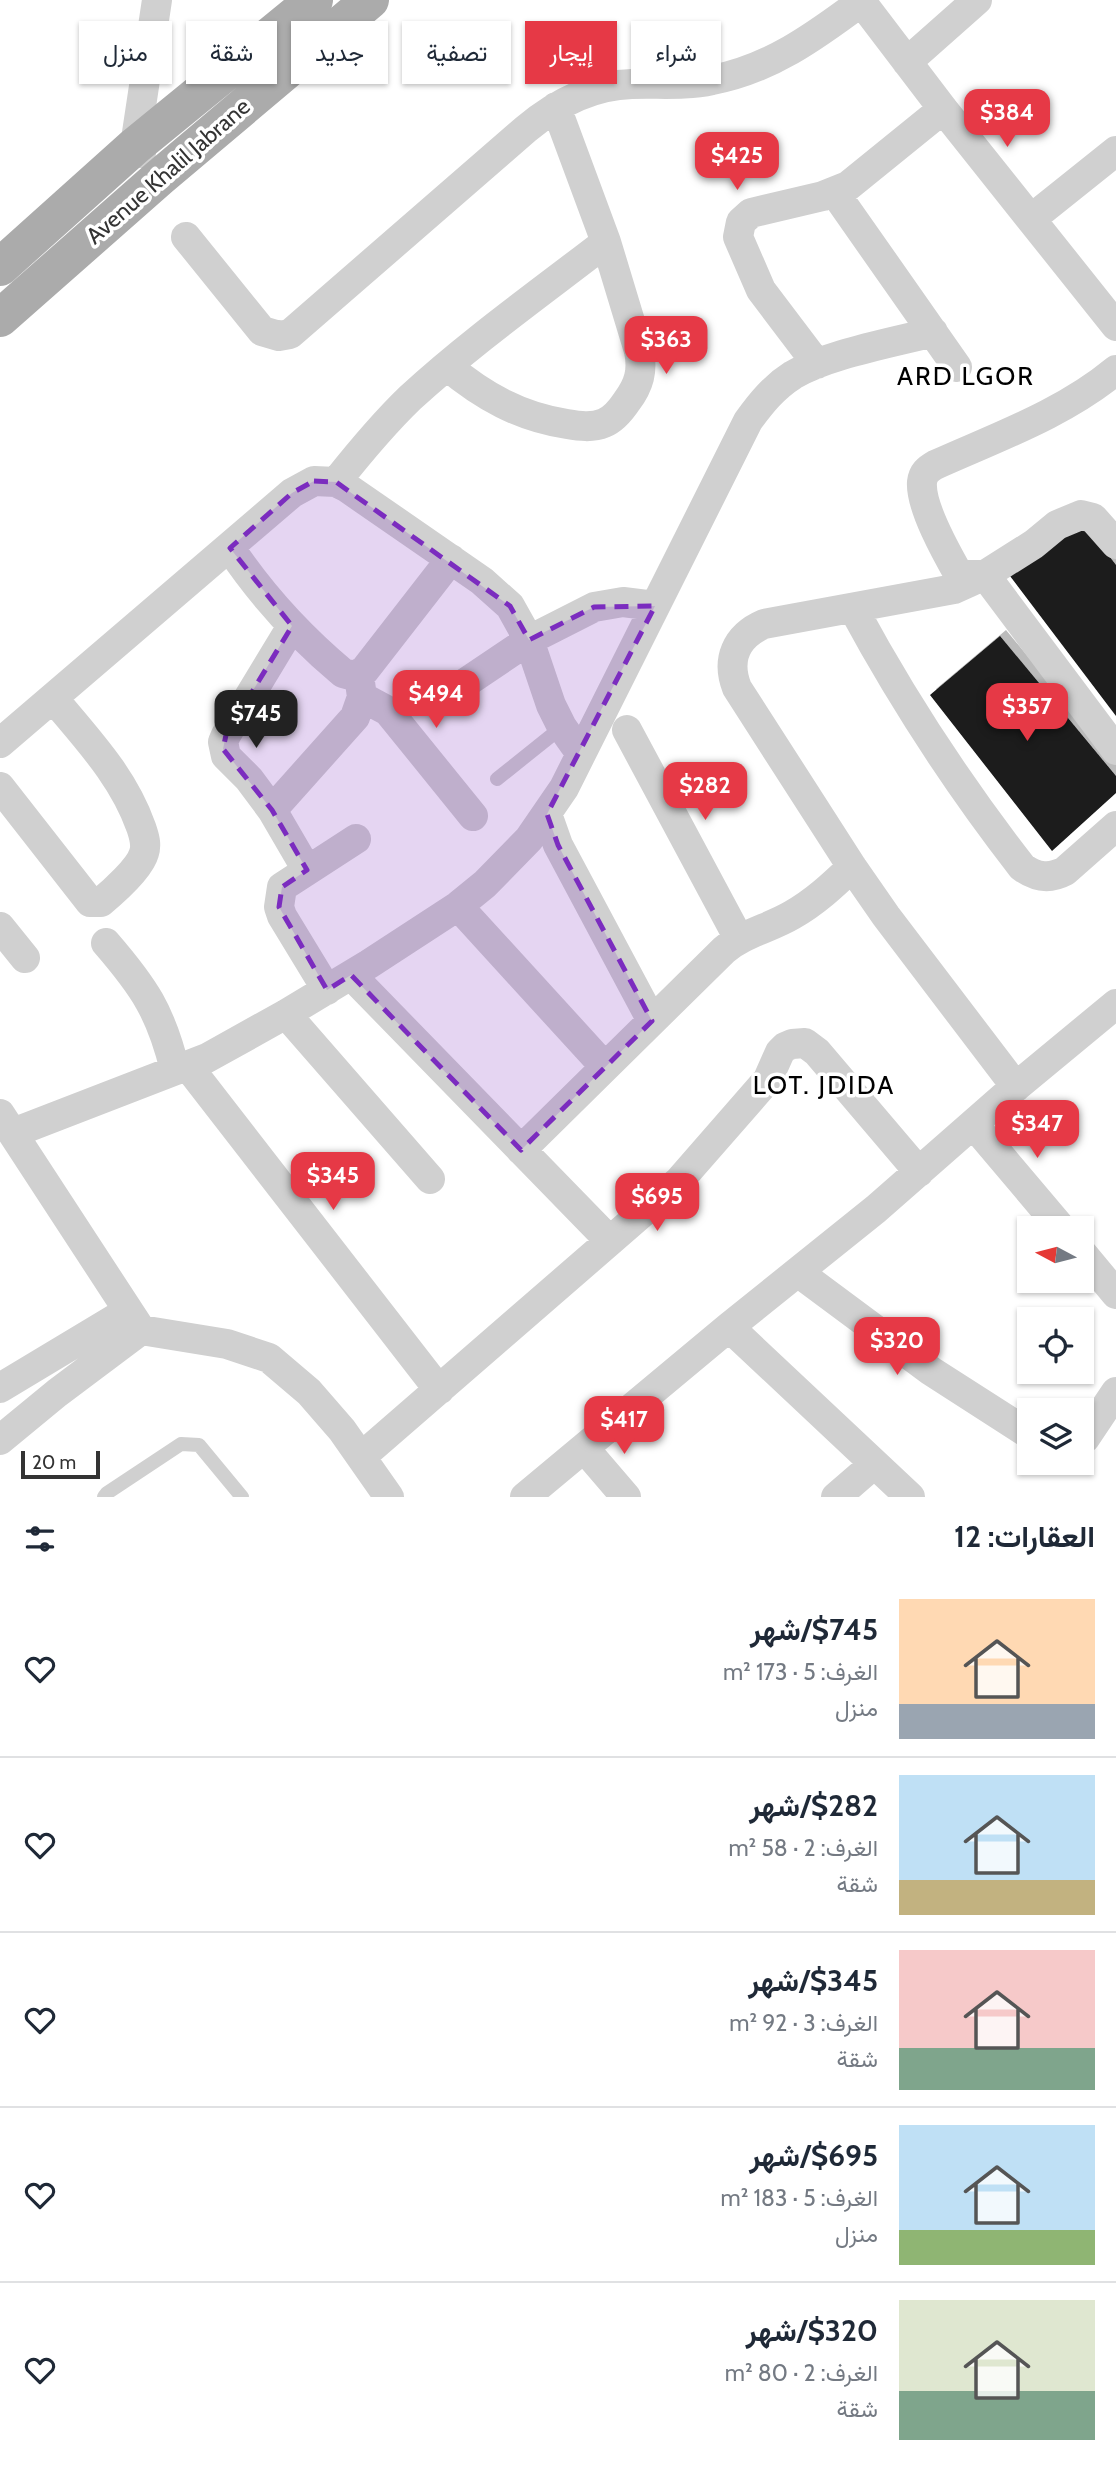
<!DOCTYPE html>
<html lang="ar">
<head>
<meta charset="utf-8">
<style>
	:root { --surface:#fff; --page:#f6f6f7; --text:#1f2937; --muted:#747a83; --line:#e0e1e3; --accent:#e63946 }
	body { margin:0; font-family:Cabin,Vazirmatn,sans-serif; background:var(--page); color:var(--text); direction:rtl; height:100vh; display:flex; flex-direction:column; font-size:26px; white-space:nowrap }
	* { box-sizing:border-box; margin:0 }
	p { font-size:23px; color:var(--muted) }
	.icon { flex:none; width:38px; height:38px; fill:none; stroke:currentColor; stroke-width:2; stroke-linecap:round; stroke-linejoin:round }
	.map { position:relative; height:1497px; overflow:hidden; direction:ltr }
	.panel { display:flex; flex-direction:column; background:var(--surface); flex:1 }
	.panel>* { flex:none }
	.guide { position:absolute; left:21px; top:21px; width:700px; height:63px; direction:rtl; display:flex; gap:14px }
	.needle { width:46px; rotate:277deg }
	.controls { position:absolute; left:1017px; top:1216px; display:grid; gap:14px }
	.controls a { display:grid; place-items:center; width:77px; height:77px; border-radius:0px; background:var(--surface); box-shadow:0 2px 5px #0004; font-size:35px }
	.scale { position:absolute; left:21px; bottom:18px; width:79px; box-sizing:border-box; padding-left:7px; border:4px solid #333; border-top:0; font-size:19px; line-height:24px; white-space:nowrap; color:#333; -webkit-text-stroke:5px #fff; paint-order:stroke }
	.price { position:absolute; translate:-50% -60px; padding:0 16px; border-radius:14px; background:var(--accent); color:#fff; font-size:23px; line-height:46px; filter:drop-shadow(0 2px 4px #0008) }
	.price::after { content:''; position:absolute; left:50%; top:42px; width:21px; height:16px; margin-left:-10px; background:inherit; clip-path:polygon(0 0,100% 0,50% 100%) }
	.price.on { background:#222; color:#fff }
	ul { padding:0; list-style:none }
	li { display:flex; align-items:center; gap:21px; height:175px; padding:0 21px }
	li+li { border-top:2px solid var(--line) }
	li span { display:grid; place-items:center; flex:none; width:196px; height:140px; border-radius:0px; color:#555 }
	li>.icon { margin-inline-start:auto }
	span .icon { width:84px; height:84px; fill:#fffc; stroke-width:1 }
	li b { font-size:30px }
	h2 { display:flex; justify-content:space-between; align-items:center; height:84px; padding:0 21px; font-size:30px }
	.chip { padding:0 24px; border-radius:0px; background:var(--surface); box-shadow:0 2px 5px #0004; font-size:24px; line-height:63px }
	.chip.on { background:var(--accent); color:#fff }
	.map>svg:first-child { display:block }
	.building { fill:#1a1a1a; filter:url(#shadow) }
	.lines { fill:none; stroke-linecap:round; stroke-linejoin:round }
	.lane { stroke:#d0d0d0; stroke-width:14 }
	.street { stroke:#d0d0d0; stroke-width:30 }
	.primary { stroke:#ababab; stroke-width:38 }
	.marked { fill:#7b2cbf; fill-opacity:0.2; stroke:#7b2cbf; stroke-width:5; stroke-dasharray:14 9; stroke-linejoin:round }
	.labels { text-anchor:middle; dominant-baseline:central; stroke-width:7; stroke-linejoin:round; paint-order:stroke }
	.street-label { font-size:23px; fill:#333; stroke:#fff }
	.quarter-label { font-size:26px; letter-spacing:2px; fill:#000; stroke:#fff }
</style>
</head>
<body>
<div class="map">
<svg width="1116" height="1497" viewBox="0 0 1116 1497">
	<defs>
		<filter id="shadow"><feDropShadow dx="6" dy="-6" stdDeviation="0" flood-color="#0004"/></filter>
	</defs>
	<rect width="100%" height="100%" fill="#fff"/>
	<path class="building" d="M1082,521l34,44v151l-106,-140z
		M1000,636l116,140v17l-64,58 -122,-156z"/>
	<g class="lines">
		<path class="lane" d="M497,779l65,-52
			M104,1497l3,-4 74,-49 18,1 43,52"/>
		<path class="street" d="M860,0l83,109 173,217
			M907,62l70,-62
			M141,153l-6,-7 22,-146
			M835,193l122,174
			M1031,219l85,-68
			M186,237l76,94 17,5 11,-2 236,-205c30,-25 66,-44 106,-45 27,-1 53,2 80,-4 58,-11 102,-43 149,-78
			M817,364l-56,-74 -23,-53 3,-15 10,-9 72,-17 25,-10 95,-77
			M447,366c36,30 73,51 120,58 12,2 25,4 37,-1 10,-4 17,-13 23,-22 12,-16 16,-30 12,-50l-33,-109 -50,-135
			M1116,370c-53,44 -119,67 -181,95 -7,4 -12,8 -13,17 -2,24 25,72 37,93h26l131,175
			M336,482c23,-29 47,-58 74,-84 61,-56 130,-105 196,-156
			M230,548c32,48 69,88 113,125l11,3 10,-5 87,-112
			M853,608c49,91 106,178 169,259 15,11 28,12 43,4l51,-45
			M292,626l-66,109 -3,7 3,14 23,23 23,31 35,60
			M362,697l26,14 85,105
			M437,702l92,-62 65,-33 29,-5 32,4
			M627,730l112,209
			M0,743l292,-250 22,-12 22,1 10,5 136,94 28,25 19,34 22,65 11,22 19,27
			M0,787l90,115h11c12,-10 39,-34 43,-49 3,-9 0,-17 -3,-26 -18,-51 -54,-88 -88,-129
			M272,810l83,-93 7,-20 -3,-22
			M547,814l11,31 94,176
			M458,906l147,161
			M0,927l25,31
			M106,943c38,44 55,69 69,127
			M351,975l259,266
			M327,990l-45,-74 -3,-9 3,-20 74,-48
			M286,1014l144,165
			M187,1065l252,325
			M1016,1087l-130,-171 -34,-49 -115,-179c-11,-28 -1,-52 27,-64l190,-35 31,-14 49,-31 23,-19 24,-10 12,3 23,26
			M0,1114l141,216
			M974,1125l87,103
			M13,1133l194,-75 79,-44 83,-50 89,-58 27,-22 44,-45 35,-51 184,-367c13,-18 26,-34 45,-46 35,-21 99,-32 140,-43
			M521,1150l203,-200c20,-17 46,-22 68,-35 23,-13 41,-30 60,-48
			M1082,1253l34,41
			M799,1273l132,98 98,63
			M729,1327l181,170
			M0,1388l128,-77
			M0,1440l57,-47 84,-63 86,14 42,14 40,34 33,38 47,67
			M1082,1440l3,-2 31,-46
			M584,1448l42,49
			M361,1457l318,-276 89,-102 12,-27 5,-5 7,-3 13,-1 12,9 102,120
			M525,1497l204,-170 147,-118 130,-114 110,-91
			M836,1497l37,-32"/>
		<path class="primary" d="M0,267l135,-121 179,-146
			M0,318l160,-141 210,-177"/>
	</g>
	<path class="marked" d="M314,481l22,1 174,124 19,34 65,-33 61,-1 -108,208 11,31 94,176 -131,129 -170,-175 -24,15 -48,-83 3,-20 25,-17 -35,-60 -49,-61 3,-14 66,-109 -62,-78 62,-55z"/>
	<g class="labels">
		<g class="street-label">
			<text transform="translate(168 171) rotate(-41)">Avenue Khalil Jabrane</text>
		</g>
		<g class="quarter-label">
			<text x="966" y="376">ARD LGOR</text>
			<text x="824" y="1085">LOT. JDIDA</text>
		</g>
	</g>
</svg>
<div class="controls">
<a><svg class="needle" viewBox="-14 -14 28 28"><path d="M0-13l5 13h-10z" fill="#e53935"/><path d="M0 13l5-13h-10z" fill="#747a83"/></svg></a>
<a><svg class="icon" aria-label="locate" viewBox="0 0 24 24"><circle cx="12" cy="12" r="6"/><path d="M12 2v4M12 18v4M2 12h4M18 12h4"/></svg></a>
<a><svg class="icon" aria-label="layers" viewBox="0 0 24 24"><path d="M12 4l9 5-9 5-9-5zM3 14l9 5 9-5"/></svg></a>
</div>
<div class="scale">20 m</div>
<b class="price" style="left:1007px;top:149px">$384</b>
<b class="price" style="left:737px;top:192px">$425</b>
<b class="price" style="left:666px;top:376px">$363</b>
<b class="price" style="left:436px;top:730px">$494</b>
<b class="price" style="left:1027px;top:743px">$357</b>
<b class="price on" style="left:256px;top:750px">$745</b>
<b class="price" style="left:705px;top:822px">$282</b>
<b class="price" style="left:1037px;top:1160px">$347</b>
<b class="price" style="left:333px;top:1212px">$345</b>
<b class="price" style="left:657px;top:1233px">$695</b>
<b class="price" style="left:897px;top:1377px">$320</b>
<b class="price" style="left:624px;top:1456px">$417</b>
<div class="guide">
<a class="chip">شراء</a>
<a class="chip on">إيجار</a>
<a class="chip">تصفية</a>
<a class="chip">جديد</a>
<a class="chip">شقة</a>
<a class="chip">منزل</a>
</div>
</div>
<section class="panel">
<h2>العقارات: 12<svg class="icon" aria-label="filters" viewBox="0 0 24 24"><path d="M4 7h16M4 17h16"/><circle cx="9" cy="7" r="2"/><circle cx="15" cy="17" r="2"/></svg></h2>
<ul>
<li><span style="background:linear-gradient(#ffd9b3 75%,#9aa5b1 0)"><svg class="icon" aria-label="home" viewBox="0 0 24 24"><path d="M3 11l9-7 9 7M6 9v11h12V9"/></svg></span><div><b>$745/شهر</b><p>الغرف: 5 · 173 m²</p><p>منزل</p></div><svg class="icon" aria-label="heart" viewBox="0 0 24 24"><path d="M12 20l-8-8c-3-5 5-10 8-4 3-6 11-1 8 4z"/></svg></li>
<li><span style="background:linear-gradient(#bfe0f5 75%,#c2b280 0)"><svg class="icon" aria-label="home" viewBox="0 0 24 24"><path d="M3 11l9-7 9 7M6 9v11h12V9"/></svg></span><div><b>$282/شهر</b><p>الغرف: 2 · 58 m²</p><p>شقة</p></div><svg class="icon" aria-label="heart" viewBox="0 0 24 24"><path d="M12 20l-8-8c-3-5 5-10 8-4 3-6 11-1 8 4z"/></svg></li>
<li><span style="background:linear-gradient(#f6c9c9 70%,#7fa58c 0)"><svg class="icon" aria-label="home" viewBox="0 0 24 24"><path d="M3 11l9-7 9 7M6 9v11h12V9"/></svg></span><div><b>$345/شهر</b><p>الغرف: 3 · 92 m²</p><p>شقة</p></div><svg class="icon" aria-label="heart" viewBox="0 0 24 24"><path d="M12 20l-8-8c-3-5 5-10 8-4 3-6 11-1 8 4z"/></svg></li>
<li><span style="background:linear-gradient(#bfe0f5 75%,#8fb573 0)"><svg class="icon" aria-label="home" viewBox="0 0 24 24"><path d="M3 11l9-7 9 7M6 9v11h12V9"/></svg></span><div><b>$695/شهر</b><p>الغرف: 5 · 183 m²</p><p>منزل</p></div><svg class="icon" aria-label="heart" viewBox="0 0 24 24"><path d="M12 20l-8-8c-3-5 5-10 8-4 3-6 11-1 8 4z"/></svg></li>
<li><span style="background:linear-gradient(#dfe7d0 65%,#7fa58c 0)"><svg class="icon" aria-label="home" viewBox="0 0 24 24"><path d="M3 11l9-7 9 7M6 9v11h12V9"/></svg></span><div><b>$320/شهر</b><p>الغرف: 2 · 80 m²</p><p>شقة</p></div><svg class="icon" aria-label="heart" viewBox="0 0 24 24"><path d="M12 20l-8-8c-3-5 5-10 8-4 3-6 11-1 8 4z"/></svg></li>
</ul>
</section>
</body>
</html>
